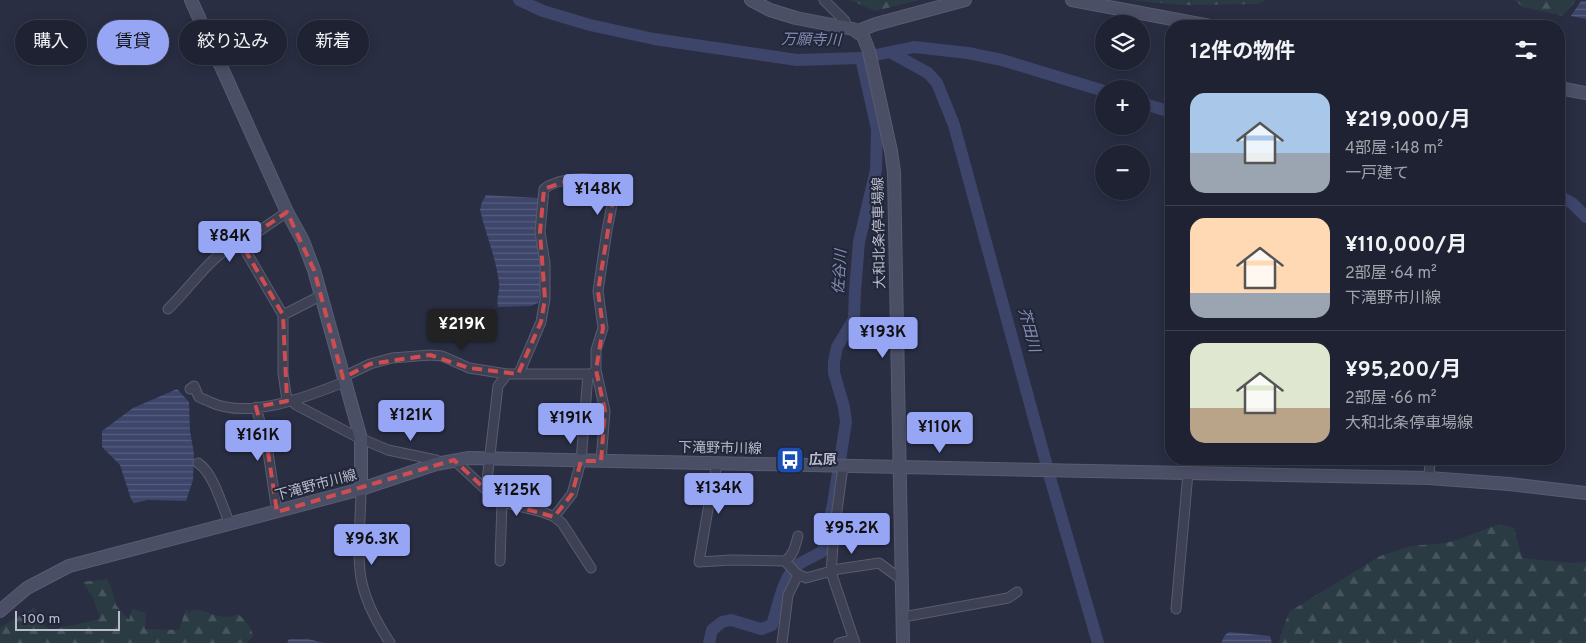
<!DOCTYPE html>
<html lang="ja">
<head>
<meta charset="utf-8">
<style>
	:root { --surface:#1f2232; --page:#272a3a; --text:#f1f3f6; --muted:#a1a4ac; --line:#3c3f4d; --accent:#97a5f5 }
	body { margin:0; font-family:Overpass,"Noto Sans JP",sans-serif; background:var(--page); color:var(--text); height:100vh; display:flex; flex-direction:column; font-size:19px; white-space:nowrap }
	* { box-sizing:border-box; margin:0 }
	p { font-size:16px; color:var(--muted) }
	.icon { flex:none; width:28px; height:28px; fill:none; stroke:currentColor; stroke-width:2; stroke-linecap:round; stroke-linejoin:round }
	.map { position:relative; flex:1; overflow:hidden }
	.drawer { position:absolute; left:1165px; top:20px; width:400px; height:445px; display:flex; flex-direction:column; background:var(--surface); border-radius:20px; box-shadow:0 2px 12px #0003,0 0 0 1px var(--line) }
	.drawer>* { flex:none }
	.guide { position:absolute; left:15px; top:20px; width:475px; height:45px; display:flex; gap:10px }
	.controls { position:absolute; left:1095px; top:15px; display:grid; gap:10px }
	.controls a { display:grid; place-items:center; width:55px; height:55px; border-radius:50%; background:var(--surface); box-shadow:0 2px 12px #0003,0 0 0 1px var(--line); font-size:25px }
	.scale { position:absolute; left:15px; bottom:12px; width:105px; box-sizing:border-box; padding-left:5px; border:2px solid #bbbdcd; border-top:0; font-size:14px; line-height:18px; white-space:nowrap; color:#bbbdcd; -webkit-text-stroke:4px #222639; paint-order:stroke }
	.price { position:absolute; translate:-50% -42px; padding:0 11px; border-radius:5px; background:var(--accent); color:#111; font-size:16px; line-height:32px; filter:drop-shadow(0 1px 2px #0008) }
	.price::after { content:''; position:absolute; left:50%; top:30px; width:15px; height:11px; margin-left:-8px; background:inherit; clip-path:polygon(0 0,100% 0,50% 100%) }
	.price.selected { background:#222; color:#fff }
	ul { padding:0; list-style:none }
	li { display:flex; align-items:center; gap:15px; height:125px; padding:0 25px }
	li+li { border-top:1px solid var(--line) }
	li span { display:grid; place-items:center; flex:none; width:140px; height:100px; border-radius:15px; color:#555 }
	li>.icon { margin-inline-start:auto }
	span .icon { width:60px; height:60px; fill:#fffc; stroke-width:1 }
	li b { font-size:21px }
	h2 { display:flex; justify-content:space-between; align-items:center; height:60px; padding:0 25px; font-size:21px }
	.tag { padding:0 18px; border-radius:22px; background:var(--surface); box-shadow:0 2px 12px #0003,0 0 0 1px var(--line); font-size:18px; line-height:45px }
	.tag.selected { background:var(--accent); color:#111 }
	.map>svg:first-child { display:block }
	.forest { fill:url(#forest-firs) }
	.water { fill:url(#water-rules) }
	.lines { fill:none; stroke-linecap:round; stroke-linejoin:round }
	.river { stroke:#3d456a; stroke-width:12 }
	.street-casing { stroke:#595c6e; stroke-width:11 }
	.secondary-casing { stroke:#595c6e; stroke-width:14 }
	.street { stroke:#3d4153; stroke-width:9 }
	.secondary { stroke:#4b4f66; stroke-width:12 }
	.marked { fill:none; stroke:#cf4d51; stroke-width:4; stroke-dasharray:10 6; stroke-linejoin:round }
	.labels { text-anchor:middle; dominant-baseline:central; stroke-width:4; stroke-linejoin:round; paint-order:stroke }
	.street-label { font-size:14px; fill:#bbbdcd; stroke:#222639 }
	.poi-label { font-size:14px; font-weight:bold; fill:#bbbdcd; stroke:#222639; text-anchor:start }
	.water-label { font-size:15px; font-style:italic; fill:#838cb2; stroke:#222639 }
</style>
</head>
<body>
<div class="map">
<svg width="1586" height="643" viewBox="0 0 1586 643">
	<defs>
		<pattern id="forest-firs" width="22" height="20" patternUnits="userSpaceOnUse" patternTransform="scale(1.25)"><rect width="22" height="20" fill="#2b3b44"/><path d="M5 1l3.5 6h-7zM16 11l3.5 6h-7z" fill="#48555e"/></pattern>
		<pattern id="water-rules" width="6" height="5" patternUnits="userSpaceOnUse" patternTransform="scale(1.25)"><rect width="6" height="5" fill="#3d456a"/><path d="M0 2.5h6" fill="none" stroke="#575e7e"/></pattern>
	</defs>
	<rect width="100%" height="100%" fill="#292e43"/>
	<path class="forest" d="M850,0h70l-45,11z
		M1130,0h137l-11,4 -75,1z
		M1514,0h62l-13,16 -40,-9z
		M1499,524l15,4 8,30 50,5 14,-1v81h-308l11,-31 91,-56 31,-10 34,-3 12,-3z
		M107,579l5,11 4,15 13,15 3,-11 14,4 -1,16 34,1 7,-21 3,4 5,-4c15,2 29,13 44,5 8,7 14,13 15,23l-7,6h-246v-16l34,-19 10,18 8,4c16,-5 34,-6 48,-12l-7,-20 -10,-16z"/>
	<path class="water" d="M1581,1h5v18l-15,-3z
		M143,36l5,11 -24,11 -5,-11z
		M116,48l5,11 -7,3 -5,-10z
		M486,195l52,3 3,3v87l-3,15 -7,3 -33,1c-2,-8 2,-15 1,-24 -3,-25 -13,-48 -19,-73l2,-8z
		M177,389l12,13 1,29 4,23 -1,26 -7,21 -38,-1 -14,3 -3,-4 -11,-34 -18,-18v-16l31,-23z
		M1229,632l41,4 2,7h-51l4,-8z
		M289,639h19l16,4h-37z"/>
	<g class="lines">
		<path class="river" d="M519,0l24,11 47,14 64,14 143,21 64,-2 53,-11 54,6 34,7 102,31
			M890,52l38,21 9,10 17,42 97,356 47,162
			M1141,103l30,9
			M1559,196l13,7 14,14
			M709,643l3,-13 10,-8 9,-2 30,9 11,-4c6,-18 11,-51 27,-61 8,-5 16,-8 24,-13l10,-47 13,-82 -2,-15 -10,-34v-11l3,-15 17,-28 1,-28 4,-49 17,-72 1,-41 -16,-71"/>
		<defs>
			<path id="street" d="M824,0l21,21 1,6
				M241,243l42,72v58l4,28
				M168,309c21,-19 47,-61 75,-67l44,-30
				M283,315l39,-20
				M520,374v-3l21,-49 4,-23v-36l-5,-31 4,-43c12,-10 49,-16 61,-3 3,4 6,10 8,14l-6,30 -9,61 5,37 -7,22v20l9,41 -4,50
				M343,377l27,-13 22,-6 38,-3 12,1 27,12 38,6h84l5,-4
				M190,389l4,-3c2,3 3,9 5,11 3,2 8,3 11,5 38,18 97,-5 134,-20
				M292,400l4,5 59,31 33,14 48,10v4
				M256,407l12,45 9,60
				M454,460l44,41 44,11 11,4 9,7 29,45
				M198,463c16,10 24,44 32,61
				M718,463l-5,17 -14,82 32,-2 54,1c9,-6 10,-15 13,-25
				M843,466l-9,67 -3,39 24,71
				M1429,478l1,-19
				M361,489c0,27 -5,69 1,94 5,22 16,41 28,60
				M486,489l12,-103 9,-12
				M554,517l18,-23 9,-33 7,-87
				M500,561l2,-58
				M785,561l11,12 10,5 33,-9 40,-6 23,17
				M1176,609l12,-136
				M903,617l105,-19 9,-6
				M782,643l6,-48 10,-20
				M839,643l15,-4"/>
			<path id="secondary" d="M191,0l96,212 16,29 11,29 47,169v50
				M751,0l19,10 26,8 57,11 10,7 6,15 22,100 3,21 9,471
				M1072,0l138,26
				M858,31l18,-7 89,-24
				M1559,88l27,5
				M0,611l27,-23 42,-22 292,-77 75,-25 33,-6 960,20 80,6 77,9"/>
		</defs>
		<use href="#street" class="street-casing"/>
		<use href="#secondary" class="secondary-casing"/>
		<use href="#street" class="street"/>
		<use href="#secondary" class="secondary"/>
	</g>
	<path class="marked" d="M572,179l21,1 11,5 9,15 -15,91 5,37 -7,42 9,41 -4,50h-20l-9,33 -18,23 -56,-16 -44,-41 -177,52 -9,-60 -12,-45 31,-6 -4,-86 -42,-72 46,-31 27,58 29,108 27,-14 60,-9 39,13 49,6 23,-52 4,-23 -5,-67 4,-43z"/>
	<defs>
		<symbol id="bus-square" viewBox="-11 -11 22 22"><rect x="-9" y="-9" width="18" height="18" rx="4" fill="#1a4fb4" stroke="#222639"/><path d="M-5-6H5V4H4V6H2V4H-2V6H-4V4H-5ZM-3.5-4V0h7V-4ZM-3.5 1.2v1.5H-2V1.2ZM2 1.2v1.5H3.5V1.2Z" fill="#fff"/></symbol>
	</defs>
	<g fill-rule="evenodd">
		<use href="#bus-square" x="774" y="444" width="32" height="32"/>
	</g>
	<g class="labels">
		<g class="street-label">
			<text transform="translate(880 233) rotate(-91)">大和北条停車場線</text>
			<text transform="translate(720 449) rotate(1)">下滝野市川線</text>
			<text transform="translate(316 486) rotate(-15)">下滝野市川線</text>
		</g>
		<g class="poi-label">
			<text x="809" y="460">広原</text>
		</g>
		<g class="water-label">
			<text transform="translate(811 41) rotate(1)">万願寺川</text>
			<text transform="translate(841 272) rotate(-87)">佐谷川</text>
			<text transform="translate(1028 330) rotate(75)">芥田川</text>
		</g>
	</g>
</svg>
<div class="controls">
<a><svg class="icon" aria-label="layers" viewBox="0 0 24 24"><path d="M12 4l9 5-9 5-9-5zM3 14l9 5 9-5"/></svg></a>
<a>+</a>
<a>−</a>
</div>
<div class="scale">100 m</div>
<b class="price" style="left:598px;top:216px">¥148K</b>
<b class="price" style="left:230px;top:263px">¥84K</b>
<b class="price selected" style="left:462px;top:351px">¥219K</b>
<b class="price" style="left:883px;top:359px">¥193K</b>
<b class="price" style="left:411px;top:442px">¥121K</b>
<b class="price" style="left:571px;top:445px">¥191K</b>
<b class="price" style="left:940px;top:454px">¥110K</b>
<b class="price" style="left:258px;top:462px">¥161K</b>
<b class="price" style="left:719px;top:515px">¥134K</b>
<b class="price" style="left:517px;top:517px">¥125K</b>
<b class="price" style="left:852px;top:555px">¥95.2K</b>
<b class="price" style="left:372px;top:566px">¥96.3K</b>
<div class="guide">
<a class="tag">購入</a>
<a class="tag selected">賃貸</a>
<a class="tag">絞り込み</a>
<a class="tag">新着</a>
</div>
<section class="drawer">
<h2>12件の物件<svg class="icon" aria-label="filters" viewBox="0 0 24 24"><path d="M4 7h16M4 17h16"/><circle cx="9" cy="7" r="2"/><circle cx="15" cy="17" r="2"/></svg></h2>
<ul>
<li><span style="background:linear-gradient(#a9c7e8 60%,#9aa5b1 0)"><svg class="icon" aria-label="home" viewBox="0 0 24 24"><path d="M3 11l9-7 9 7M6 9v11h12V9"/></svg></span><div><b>¥219,000/月</b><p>4部屋 · 148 m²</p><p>一戸建て</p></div></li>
<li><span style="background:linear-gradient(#ffd9b3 75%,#9aa5b1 0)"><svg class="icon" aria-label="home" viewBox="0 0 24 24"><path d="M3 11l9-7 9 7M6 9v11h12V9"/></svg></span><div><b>¥110,000/月</b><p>2部屋 · 64 m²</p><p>下滝野市川線</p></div></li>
<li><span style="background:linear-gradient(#dfe7d0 65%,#b9a48a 0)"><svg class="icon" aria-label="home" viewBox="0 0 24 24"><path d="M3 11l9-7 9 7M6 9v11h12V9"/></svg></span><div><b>¥95,200/月</b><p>2部屋 · 66 m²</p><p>大和北条停車場線</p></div></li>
</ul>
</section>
</div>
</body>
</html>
